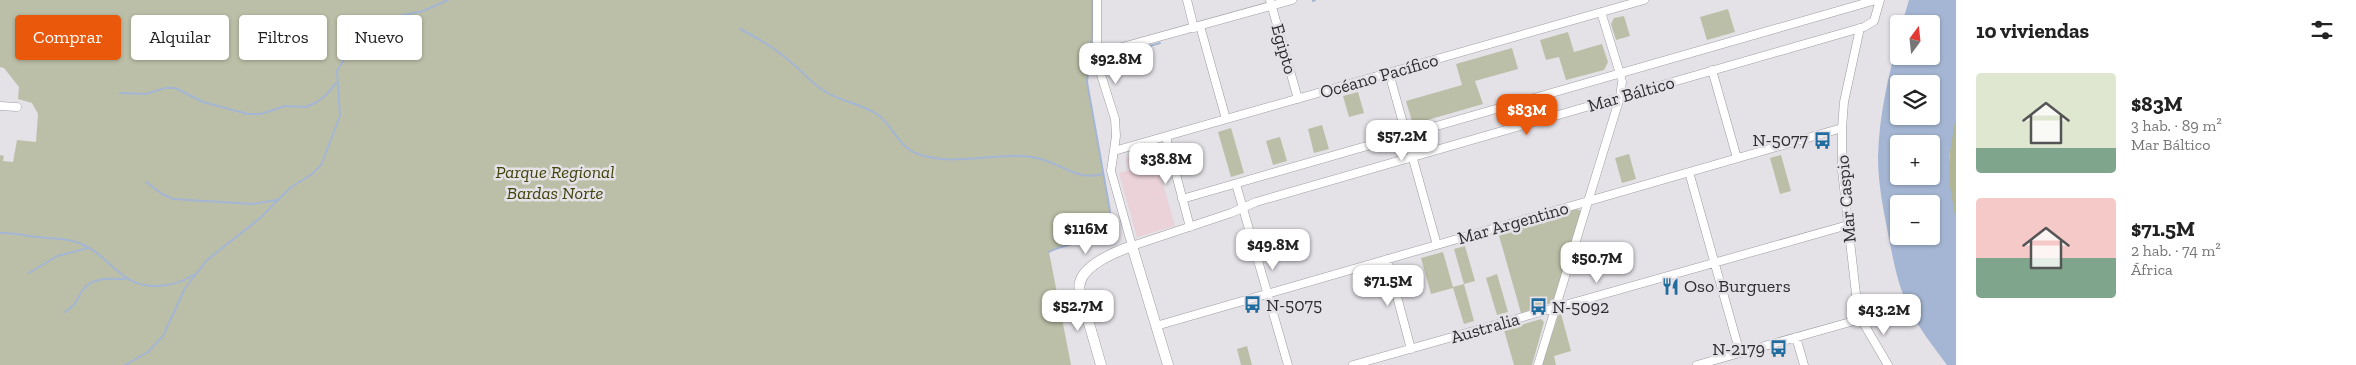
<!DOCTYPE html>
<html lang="es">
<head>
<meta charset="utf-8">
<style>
	:root { --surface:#fff; --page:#f6f6f6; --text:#222; --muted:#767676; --accent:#ea580c }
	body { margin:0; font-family:"Zilla Slab",serif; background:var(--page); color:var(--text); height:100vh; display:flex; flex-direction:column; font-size:19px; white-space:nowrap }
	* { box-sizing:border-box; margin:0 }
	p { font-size:16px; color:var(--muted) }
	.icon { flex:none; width:28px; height:28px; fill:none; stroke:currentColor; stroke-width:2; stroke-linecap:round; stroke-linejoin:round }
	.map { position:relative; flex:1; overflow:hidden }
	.panel { display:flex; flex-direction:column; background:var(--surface); width:400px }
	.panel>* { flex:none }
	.guide { position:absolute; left:15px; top:15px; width:475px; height:45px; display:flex; gap:10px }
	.needle { width:32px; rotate:15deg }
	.buttons { position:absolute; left:1890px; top:15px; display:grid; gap:10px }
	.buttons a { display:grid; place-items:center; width:50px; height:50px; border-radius:5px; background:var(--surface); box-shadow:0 1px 4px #0004; font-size:25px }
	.price { position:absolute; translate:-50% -42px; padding:0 11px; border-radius:10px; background:#fff; color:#222; font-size:16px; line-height:32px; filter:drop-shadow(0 1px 2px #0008) }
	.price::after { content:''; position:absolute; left:50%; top:30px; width:15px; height:11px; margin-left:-8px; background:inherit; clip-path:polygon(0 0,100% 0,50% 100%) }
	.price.current { background:var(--accent); color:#fff }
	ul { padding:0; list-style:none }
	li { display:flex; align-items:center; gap:15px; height:125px; padding:0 20px }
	li span { display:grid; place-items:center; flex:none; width:140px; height:100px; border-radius:5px; color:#555 }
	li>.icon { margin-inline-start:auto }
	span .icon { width:60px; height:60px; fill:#fffc; stroke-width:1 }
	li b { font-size:21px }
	h2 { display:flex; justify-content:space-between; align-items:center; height:60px; padding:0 20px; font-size:21px }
	.chip { padding:0 18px; border-radius:5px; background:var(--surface); box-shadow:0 1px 4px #0004; font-size:18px; line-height:45px }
	.chip.current { background:var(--accent); color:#fff }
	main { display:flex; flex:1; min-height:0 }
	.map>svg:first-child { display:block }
	.industrial { fill:#ebd1d8 }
	.green { fill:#bcbfa7 }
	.forest { fill:#b0b593 }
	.water { fill:#a4b6d3; fill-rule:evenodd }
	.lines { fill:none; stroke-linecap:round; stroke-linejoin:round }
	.stream { stroke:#a4b6d3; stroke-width:2 }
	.minor-casing { stroke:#9d9ba0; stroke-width:9 }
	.tertiary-casing { stroke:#9d9ba0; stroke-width:11 }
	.minor { stroke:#fff; stroke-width:8 }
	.tertiary { stroke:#fff; stroke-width:10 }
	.labels { text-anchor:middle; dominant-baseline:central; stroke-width:5; stroke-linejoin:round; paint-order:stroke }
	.street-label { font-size:18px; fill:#2e2d30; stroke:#e4e1e7 }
	.poi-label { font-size:18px; fill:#2e2d30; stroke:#e4e1e7; text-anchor:start }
	.park-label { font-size:18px; font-style:italic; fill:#40440b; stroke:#e4e1e7 }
</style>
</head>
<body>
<main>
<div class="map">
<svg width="1956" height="365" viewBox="0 0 1956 365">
	<rect width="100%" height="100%" fill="#e4e1e7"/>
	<path class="industrial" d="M1140,155l3,10 -14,4 -3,-10z
		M1157,163l18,63 -38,11 -18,-64z"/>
	<path class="green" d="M0,0h1092v37l-5,45 23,129c2,35 -42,29 -61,41l22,113h-1071v-210l4,1 -1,5 10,1 4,-22 19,2 2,-28 -6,-11 -14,-4 1,-12 -15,-19 -4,-1z
		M1728,9l7,23 -28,8 -7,-23z
		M1624,16l6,20 -14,4 -5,-16 3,-6z
		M1568,32l6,20 28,-8 6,18 -4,8 -38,10 -7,-23 -13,3 -6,-20z
		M1512,48l6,21 -43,12 8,23 -66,19 -5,-2 -6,-20 56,-16 -6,-21z
		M1358,92l6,21 -15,4 -6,-21z
		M1322,125l7,24 -15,4 -6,-24z
		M1231,128l13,45 -13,4 -13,-45z
		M1280,137l7,24 -14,4 -7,-24z
		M1629,154l7,25 -14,4 -7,-25z
		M1781,155l10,36 -11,3 -10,-36z
		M1576,209l6,2 -28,91 -33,11 -23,-81z
		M1465,246l10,35 -11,3 10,37 -10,3 -11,-36 -22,6 -10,-36 22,-6 10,35 11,-3 -10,-35z
		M1378,270l4,2 2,8 -26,8 -4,-11z
		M1497,274l11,38 -11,3 -11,-37z
		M1560,310l11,41 -17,5 2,9h-14z
		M1541,319l3,3 -12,43h-18l-10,-35z
		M1247,346l5,19h-11l-4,-16z"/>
	<path class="forest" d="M1956,115v107c-11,-35 -8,-73 0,-107z"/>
	<path class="water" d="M1909,0h47v115l-7,43 1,28 6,36v143h-9c-13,-18 -28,-36 -38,-57 -11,-22 -15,-45 -20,-69 -5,-27 -11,-54 -11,-82 1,-40 10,-81 21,-120v19h32v-32h-29zM1899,84h32v32h-32zM1899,144h32v32h-32zM1899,204h32v32h-32z"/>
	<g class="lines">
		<path class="stream" d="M1313,1l2,-1
			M740,29c20,10 38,21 54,36 11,9 19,20 32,27 16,10 37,12 52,23 16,12 20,32 40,39 38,13 73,-2 113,3 27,3 44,25 72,17
			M1101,60l59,-17
			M1089,64l4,-4
			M120,93l26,1 19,-6h10l28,14 45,12h13l24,-8 21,1 11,-5 10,-8 9,-11
			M146,182l16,12 11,5 79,5 25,-4
			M0,233c13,-1 25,3 38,4 14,2 28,1 41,6 32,12 39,44 78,43 14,-1 24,-3 36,-11
			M1049,252c20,-12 63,-7 61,-41l-23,-129 5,-45v-37
			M29,273l28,-17 31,-8
			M65,312c10,-6 11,-11 17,-21 10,-15 28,-12 43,-12
			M125,365l23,-13 15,-16 22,-48 22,-28 52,-41 31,-31 22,-14 9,-9 19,-49 -3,-45 17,-28 11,-11 23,-14 35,-7 25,-11"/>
		<defs>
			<path id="minor" d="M1097,0v62l18,57 1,17 -5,35 21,75 99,-33 25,-11 608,-175 10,-6 6,-21
				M1187,0l7,28
				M1270,0l28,99
				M1601,12l20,65
				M1200,26l26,93
				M1860,28l-16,74 -2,26v42l15,133 4,16 27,46
				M1097,54l195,-54
				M1712,70l25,88
				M1389,73l48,172
				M0,106l17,1
				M1166,137l24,90
				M1114,151l530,-151
				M1689,172l51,181
				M1236,184l52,181
				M1182,199l694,-199
				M1387,259l24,90
				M1156,326l686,-198
				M1796,337l8,28
				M1353,365l495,-140
				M1538,365l82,-268 2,-15
				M1697,365l164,-46"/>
			<path id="tertiary" d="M1101,365l-21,-73c-6,-24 35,-40 52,-46l36,119"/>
		</defs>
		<use href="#minor" class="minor-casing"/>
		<use href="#tertiary" class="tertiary-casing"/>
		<use href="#minor" class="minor"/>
		<use href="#tertiary" class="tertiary"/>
	</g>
	<defs>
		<symbol id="bus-bare" viewBox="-9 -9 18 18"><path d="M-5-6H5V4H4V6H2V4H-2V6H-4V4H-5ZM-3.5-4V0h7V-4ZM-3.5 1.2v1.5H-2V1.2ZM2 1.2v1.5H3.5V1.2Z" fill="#216c9f" stroke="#e4e1e7" stroke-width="2.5" paint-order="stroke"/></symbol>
		<symbol id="restaurant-bare" viewBox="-9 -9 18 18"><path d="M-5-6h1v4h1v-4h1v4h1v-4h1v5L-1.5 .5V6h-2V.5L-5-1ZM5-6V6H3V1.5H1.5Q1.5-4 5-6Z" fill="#216c9f" stroke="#e4e1e7" stroke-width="2.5" paint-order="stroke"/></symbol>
	</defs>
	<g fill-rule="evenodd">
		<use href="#bus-bare" x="1810" y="128" width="25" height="25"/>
		<use href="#restaurant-bare" x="1658" y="274" width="25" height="25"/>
		<use href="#bus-bare" x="1240" y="292" width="25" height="25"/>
		<use href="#bus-bare" x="1526" y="294" width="25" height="25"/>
		<use href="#bus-bare" x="1766" y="336" width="25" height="25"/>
	</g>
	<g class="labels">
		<g class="street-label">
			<text transform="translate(1284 49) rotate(74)">Egipto</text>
			<text transform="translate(1379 76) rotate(-16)">Océano Pacífico</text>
			<text transform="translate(1631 94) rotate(-16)">Mar Báltico</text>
			<text transform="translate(1846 199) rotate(-95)">Mar Caspio</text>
			<text transform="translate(1513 223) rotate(-16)">Mar Argentino</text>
			<text transform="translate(1485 328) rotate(-16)">Australia</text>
		</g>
		<g class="poi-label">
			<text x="1808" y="140" text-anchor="end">N-5077</text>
			<text x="1684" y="286">Oso Burguers</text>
			<text x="1266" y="305">N-5075</text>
			<text x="1552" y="307">N-5092</text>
			<text x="1765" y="349" text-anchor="end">N-2179</text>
		</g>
		<g class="park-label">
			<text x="555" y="172">Parque Regional<tspan x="555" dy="21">Bardas Norte</tspan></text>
		</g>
	</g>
</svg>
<div class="buttons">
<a><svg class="needle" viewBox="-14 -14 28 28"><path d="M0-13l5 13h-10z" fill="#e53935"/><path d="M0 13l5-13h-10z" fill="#767676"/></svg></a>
<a><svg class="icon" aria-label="layers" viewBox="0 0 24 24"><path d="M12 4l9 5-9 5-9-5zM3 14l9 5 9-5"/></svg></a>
<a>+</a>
<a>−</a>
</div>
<b class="price" style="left:1116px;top:85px">$92.8M</b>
<b class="price current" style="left:1527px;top:136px">$83M</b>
<b class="price" style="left:1402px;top:162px">$57.2M</b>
<b class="price" style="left:1166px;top:185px">$38.8M</b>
<b class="price" style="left:1086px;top:255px">$116M</b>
<b class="price" style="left:1273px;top:271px">$49.8M</b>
<b class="price" style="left:1597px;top:284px">$50.7M</b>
<b class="price" style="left:1388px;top:307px">$71.5M</b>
<b class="price" style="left:1078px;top:332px">$52.7M</b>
<b class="price" style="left:1884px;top:336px">$43.2M</b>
<div class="guide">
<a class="chip current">Comprar</a>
<a class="chip">Alquilar</a>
<a class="chip">Filtros</a>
<a class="chip">Nuevo</a>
</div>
</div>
<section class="panel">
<h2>10 viviendas<svg class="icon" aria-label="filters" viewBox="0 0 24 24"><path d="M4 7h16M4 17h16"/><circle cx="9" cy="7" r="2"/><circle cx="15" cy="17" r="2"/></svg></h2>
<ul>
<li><span style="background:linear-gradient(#dfe7d0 75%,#7fa58c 0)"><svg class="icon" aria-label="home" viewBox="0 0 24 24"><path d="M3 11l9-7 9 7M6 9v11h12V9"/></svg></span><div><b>$83M</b><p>3 hab. · 89 m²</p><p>Mar Báltico</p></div></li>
<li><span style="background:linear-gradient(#f6c9c9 60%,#7fa58c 0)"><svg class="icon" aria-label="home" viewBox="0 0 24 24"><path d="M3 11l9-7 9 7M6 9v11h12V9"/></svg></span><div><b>$71.5M</b><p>2 hab. · 74 m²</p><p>África</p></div></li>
</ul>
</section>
</main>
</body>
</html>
